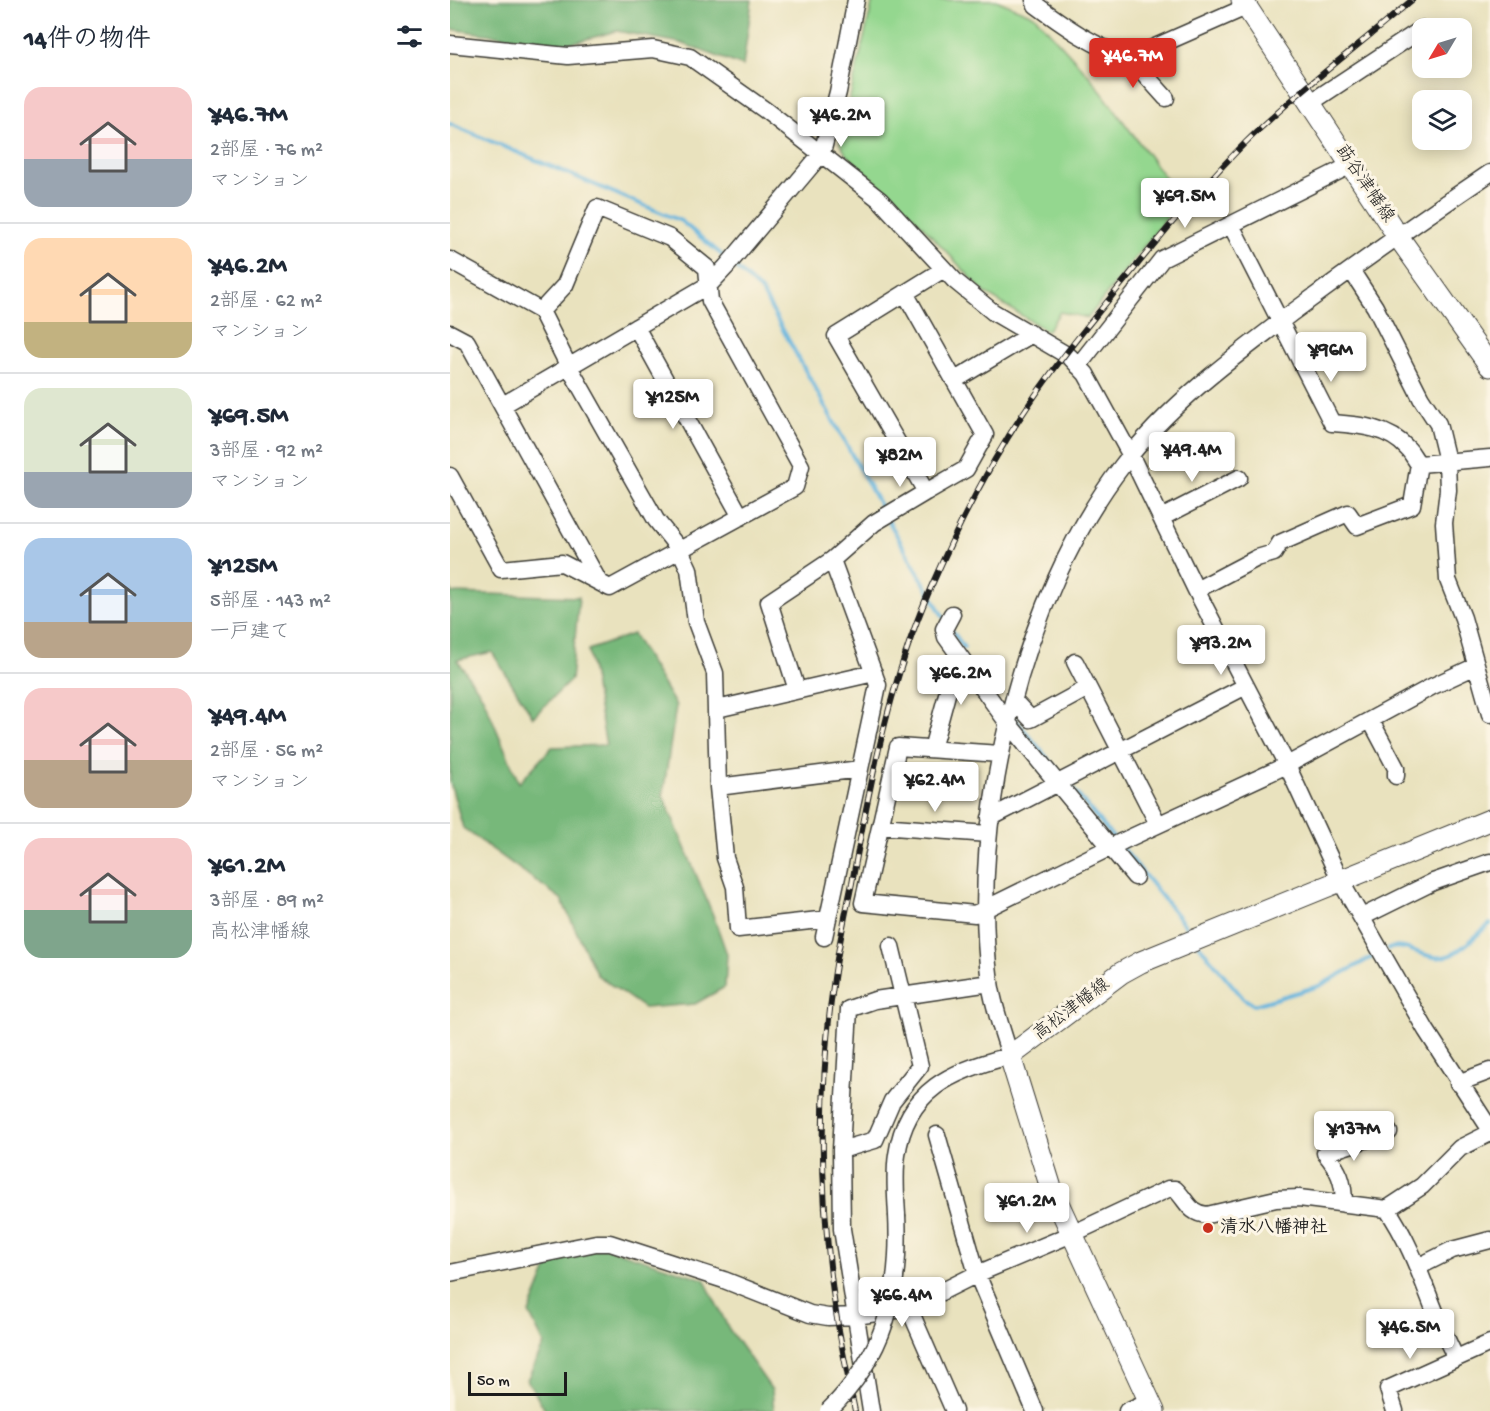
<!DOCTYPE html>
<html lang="ja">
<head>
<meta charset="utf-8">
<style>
	:root { --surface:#fff; --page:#f2f2f3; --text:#1f2937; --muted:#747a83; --line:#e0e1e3; --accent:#d93025 }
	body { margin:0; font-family:"Gochi Hand","Klee One",sans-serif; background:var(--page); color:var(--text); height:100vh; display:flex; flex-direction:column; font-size:22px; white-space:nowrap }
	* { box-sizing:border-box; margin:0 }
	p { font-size:20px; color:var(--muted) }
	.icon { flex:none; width:33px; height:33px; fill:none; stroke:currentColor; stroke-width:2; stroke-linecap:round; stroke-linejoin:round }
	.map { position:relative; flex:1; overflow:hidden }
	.side { display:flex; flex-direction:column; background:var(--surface); width:450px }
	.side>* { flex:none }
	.needle { width:39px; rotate:232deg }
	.fabs { position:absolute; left:962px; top:18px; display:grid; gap:12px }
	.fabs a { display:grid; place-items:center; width:60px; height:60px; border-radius:12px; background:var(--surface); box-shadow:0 3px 15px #0003; font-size:30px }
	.scale { position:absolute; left:18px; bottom:15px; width:99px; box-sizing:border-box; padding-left:6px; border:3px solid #1c1c1c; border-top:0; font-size:16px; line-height:21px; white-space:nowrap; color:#1c1c1c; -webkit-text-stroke:4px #fcf5e5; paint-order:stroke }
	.price { position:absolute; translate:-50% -51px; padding:0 14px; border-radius:6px; background:#fff; color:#222; font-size:20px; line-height:39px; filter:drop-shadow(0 2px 3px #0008) }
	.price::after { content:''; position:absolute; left:50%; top:36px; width:18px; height:14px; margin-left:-9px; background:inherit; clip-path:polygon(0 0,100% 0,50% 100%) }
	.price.on { background:var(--accent); color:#fff }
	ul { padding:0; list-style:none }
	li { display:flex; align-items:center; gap:18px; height:150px; padding:0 24px }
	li+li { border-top:2px solid var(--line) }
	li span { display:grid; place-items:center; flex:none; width:168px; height:120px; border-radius:18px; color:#555 }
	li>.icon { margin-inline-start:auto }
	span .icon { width:72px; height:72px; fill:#fffc; stroke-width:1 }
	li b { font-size:26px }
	h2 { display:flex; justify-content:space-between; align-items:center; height:72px; padding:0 24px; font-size:26px }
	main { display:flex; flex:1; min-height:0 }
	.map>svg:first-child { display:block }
	.green { fill:#94d78f; stroke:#587a56; stroke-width:1.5 }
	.forest { fill:#77b87a; stroke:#4a6a4b; stroke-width:1.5 }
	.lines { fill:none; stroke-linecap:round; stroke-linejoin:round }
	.stream { stroke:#62b3dd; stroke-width:4 }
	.minor-casing { stroke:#3b3a34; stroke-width:19 }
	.major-casing { stroke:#3b3a34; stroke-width:23 }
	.minor { stroke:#fff; stroke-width:16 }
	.major { stroke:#fff; stroke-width:21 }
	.rail-casing { stroke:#1c1c1c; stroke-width:6 }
	.rail { stroke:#fcf5e5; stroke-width:4; stroke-dasharray:11; stroke-linecap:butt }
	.minor-bridge-casing { stroke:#3b3a34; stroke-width:19; stroke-linecap:butt }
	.minor-bridge { stroke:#fff; stroke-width:16 }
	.poi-dot { fill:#c8321e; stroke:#fcf5e5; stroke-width:2 }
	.labels { text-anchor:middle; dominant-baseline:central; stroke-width:6; stroke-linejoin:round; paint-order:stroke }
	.street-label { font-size:18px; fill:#1c1c1c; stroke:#fcf5e5 }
	.poi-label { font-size:18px; font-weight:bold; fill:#1c1c1c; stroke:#fcf5e5; text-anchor:start }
</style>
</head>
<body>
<main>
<section class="side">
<h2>14件の物件<svg class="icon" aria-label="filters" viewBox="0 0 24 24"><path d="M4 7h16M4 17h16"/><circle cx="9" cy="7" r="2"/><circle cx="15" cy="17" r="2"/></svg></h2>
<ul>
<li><span style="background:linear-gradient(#f6c9c9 60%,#9aa5b1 0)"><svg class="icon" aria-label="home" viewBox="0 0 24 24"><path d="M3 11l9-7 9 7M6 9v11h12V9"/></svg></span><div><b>¥46.7M</b><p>2部屋 · 76 m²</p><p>マンション</p></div></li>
<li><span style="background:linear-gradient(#ffd9b3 70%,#c2b280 0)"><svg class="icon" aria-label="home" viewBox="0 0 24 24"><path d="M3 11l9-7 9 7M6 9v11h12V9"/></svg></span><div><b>¥46.2M</b><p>2部屋 · 62 m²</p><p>マンション</p></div></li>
<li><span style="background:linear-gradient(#dfe7d0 70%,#9aa5b1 0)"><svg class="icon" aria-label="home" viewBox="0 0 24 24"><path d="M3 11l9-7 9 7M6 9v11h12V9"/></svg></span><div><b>¥69.5M</b><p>3部屋 · 92 m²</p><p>マンション</p></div></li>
<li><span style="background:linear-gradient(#a9c7e8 70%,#b9a48a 0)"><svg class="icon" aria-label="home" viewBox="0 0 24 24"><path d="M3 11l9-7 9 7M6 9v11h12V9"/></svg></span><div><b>¥125M</b><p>5部屋 · 143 m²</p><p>一戸建て</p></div></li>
<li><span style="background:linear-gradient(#f6c9c9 60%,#b9a48a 0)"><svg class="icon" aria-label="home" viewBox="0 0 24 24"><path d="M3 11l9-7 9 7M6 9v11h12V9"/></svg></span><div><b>¥49.4M</b><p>2部屋 · 56 m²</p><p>マンション</p></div></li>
<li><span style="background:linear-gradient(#f6c9c9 60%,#7fa58c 0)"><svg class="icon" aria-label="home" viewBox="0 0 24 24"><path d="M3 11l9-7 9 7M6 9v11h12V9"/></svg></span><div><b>¥61.2M</b><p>3部屋 · 89 m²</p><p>高松津幡線</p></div></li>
</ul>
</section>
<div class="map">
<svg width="1040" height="1411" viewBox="0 0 1040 1411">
	<rect width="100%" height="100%" fill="#fcf5e5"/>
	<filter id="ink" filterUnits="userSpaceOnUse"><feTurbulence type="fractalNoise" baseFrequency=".0167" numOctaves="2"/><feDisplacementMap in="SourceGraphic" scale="12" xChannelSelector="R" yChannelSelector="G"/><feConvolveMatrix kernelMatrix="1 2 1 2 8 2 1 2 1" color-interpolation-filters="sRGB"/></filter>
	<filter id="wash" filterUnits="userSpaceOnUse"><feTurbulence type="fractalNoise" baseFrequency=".008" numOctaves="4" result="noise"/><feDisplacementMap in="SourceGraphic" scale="24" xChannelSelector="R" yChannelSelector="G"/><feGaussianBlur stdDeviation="1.35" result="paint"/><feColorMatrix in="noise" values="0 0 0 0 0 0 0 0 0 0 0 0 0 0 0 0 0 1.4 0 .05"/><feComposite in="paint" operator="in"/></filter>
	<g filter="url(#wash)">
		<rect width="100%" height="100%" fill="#e9e2be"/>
		<path class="green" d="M423,0h123l39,16 56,62 90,121 -93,119 -28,-6 -13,19 -62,-38 -71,-76 -68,-63 -6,-11 3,-16z"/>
		<path class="forest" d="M0,0h302l-9,66 -62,-23 -64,-12 -53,14 -114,-16z
			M0,588l3,5 126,4 -8,83 -38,37 -41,-65 -35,8 26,37 36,86 33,-36 54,-2 -18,-95 45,-16 43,72 -13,89 50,120 14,39 -2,33 -30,17 -51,4 -47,-33 -36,-76 -98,-71 -13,-46z
			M154,1247l100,32 25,50 43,61 2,21h-228l-19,-31 17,-36 -15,-31 22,-54z"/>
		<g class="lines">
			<path class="stream" d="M0,124l231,97 47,39
				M283,265l29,27 121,219
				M438,520l56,98
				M501,629l13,19
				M564,717l48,59
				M617,782l49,59
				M671,846l71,88
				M749,945l44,53 11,7 65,-19 57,-31
				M938,949c19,-8 39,14 60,7 14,-5 30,-23 42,-32"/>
		</g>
	</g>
	<g filter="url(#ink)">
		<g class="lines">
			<defs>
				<path id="minor" d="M584,0l2,5c30,22 58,42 94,53l116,-51
					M0,44l118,12 85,-7 37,8 75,53 115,90 75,81 38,31 77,45 16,17 45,82 65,134 91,175 54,117 85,148 64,99
					M680,58l36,40
					M860,103l112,-74
					M781,225l101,198c27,2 57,4 76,26 5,5 6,10 11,15l71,-6
					M0,260l91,51 27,54 88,155 24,30 9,19 7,53 19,51 3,114 7,71 10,29 3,42 90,-10
					M901,270l24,37 46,91 17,26 9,37 1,29 -4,33 4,57 15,38 27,96
					M455,293l80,142 -19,34 -40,23 -90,-156 108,-67
					M186,327l105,190
					M0,333l17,9 132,240
					M628,366l84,-107 189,-94
					M505,380l77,-46
					M53,405l207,-121 16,-17 96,-114 16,-61 18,-92
					M0,476l51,93 61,-6 48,25 185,-101 6,-21 -91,-165 -3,-33 -37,-30 -73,-30 -32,77 -24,26
					M711,518l78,-40
					M746,590l61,-32 17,-5 6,-10 68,-30 9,13 55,-21 7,-41
					M502,614l-8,15 2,8 61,85 128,155
					M625,662l83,162
					M347,690l-28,-88 63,-42 42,-37 52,-31
					M564,701l17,18 57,-31
					M267,709l157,-36
					M921,721l25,47v8
					M482,749l26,-95
					M550,754l-102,-7 -35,156 112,11 148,-73 164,-76 146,-79 43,-20
					M268,787l142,-18
					M540,818l256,-132
					M430,826l108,8
					M912,917l71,-35 57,-20
					M374,937l54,-252 -46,-125
					M1008,1083l32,-12
					M487,1135l40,139 58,137
					M391,1150l34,-10 17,-39 28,-35 -29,-120
					M894,1204c0,-23 -5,-34 -19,-51l64,-21
					M937,1209c32,46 43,101 69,149
					M447,1215c-1,-19 -3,-41 0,-60 9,-65 56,-85 113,-99 -7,-24 -17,-50 -20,-74 -22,-162 32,-386 132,-516 45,-60 111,-109 171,-154 65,-48 130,-94 197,-139
					M968,1267l34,-17 38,-10
					M0,1273l146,-30h14l114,37 86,34 18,3 28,-1 53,-8 68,-34 95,-40 96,-45h7c12,11 13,24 32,26l69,-16 23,-1 88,11 35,-23 38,-38 30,-15
					M459,1308l45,103
					M421,1411l-29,-182 -1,-79 8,-141 26,-9 115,-17
					M677,1411l22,-10
					M945,1411l-7,-22 102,-46"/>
				<path id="major" d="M792,0l155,235 93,131
					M704,1411l-103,-223 -41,-132 111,-83 20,-11 349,-142"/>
			</defs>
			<use href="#minor" class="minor-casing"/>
			<use href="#major" class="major-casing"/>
			<use href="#minor" class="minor"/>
			<use href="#major" class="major"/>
			<defs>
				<path id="rail" d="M405,1411c-8,-39 -17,-79 -22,-119 -13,-100 -14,-206 0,-306 4,-34 12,-69 19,-103 18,-100 38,-203 79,-296 32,-73 70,-146 118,-211 25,-35 53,-68 80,-101 37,-46 75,-91 117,-133 52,-51 111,-95 166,-142"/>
			</defs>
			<use href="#rail" class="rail-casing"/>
			<use href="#rail" class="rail"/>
			<defs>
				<path id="minor-bridge" d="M378,1411c57,-55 73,-119 69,-196"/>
			</defs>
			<use href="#minor-bridge" class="minor-bridge-casing"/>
			<use href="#minor-bridge" class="minor-bridge"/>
		</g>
	</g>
	<circle class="poi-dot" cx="758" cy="1228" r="6"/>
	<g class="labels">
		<g class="street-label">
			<text transform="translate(914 184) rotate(56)">莇谷津幡線</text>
			<text transform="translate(622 1010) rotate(-37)">高松津幡線</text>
		</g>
		<g class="poi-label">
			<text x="770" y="1228">清水八幡神社</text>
		</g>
	</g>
</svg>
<div class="fabs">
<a><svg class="needle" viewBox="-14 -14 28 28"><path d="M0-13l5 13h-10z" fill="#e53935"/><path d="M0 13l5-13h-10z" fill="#747a83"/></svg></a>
<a><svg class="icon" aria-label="layers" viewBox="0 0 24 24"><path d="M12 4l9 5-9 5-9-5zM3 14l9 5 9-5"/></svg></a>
</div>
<div class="scale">50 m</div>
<b class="price on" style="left:683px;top:89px">¥46.7M</b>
<b class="price" style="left:391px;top:148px">¥46.2M</b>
<b class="price" style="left:735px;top:229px">¥69.5M</b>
<b class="price" style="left:881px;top:383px">¥96M</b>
<b class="price" style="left:223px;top:430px">¥125M</b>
<b class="price" style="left:742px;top:483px">¥49.4M</b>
<b class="price" style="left:450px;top:488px">¥82M</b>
<b class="price" style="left:771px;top:676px">¥93.2M</b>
<b class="price" style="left:511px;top:706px">¥66.2M</b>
<b class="price" style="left:485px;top:813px">¥62.4M</b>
<b class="price" style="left:904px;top:1162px">¥137M</b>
<b class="price" style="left:577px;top:1234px">¥61.2M</b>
<b class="price" style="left:452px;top:1328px">¥66.4M</b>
<b class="price" style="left:960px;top:1360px">¥46.5M</b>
</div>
</main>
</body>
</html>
